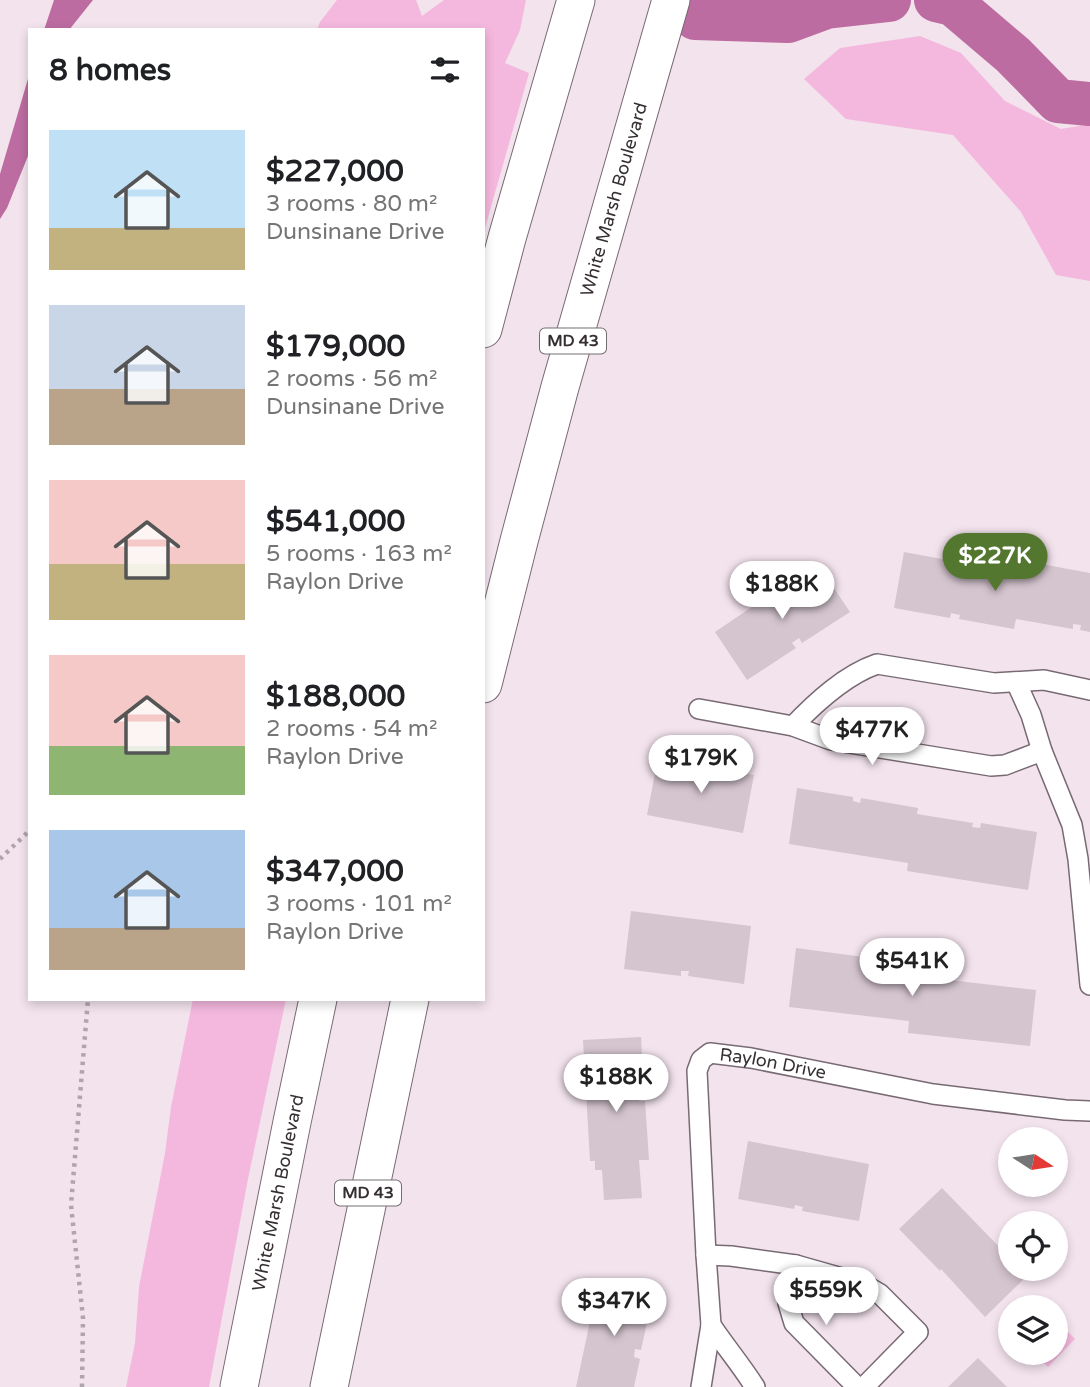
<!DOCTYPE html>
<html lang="en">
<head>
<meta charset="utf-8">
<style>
	:root { --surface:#fff; --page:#f6f6f6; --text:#202124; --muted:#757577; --accent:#54772f }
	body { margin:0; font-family:"Varela Round",sans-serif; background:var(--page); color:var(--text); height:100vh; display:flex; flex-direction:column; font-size:26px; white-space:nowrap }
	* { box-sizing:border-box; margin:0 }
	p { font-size:23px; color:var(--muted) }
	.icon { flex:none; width:38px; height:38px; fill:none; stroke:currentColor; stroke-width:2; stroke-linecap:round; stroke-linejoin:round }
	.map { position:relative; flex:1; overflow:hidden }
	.side { position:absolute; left:28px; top:28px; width:457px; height:973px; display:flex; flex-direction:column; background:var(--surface); border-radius:0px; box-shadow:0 4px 10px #0003 }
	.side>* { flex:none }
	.needle { width:46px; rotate:102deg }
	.tools { position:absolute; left:998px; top:1127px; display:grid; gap:14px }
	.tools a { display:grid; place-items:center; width:70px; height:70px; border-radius:50%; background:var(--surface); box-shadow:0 4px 10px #0003; font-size:35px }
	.price { position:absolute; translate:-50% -60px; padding:0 16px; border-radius:24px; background:#fff; color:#222; font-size:23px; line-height:46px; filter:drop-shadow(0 2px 4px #0008) }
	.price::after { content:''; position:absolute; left:50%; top:42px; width:21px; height:16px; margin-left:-10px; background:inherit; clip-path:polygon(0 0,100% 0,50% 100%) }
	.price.on { background:var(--accent); color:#fff }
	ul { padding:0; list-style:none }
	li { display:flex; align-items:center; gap:21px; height:175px; padding:0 21px }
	li span { display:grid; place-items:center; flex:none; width:196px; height:140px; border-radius:0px; color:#555 }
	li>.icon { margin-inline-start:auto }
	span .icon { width:84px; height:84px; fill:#fffc; stroke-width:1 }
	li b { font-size:30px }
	h2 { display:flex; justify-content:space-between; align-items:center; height:84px; padding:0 21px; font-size:30px }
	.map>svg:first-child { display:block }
	.green { fill:#f4b8de }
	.water { fill:#bc6ca1 }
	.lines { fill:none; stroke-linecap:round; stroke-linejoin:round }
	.river { stroke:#bc6ca1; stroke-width:44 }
	.building { fill:#d5c5cf }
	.street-casing { stroke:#786a73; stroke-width:22 }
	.highway-casing { stroke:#786a73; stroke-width:39 }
	.path { stroke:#b1a5ac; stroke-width:4.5; stroke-dasharray:3.5 5; stroke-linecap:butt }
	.street { stroke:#fff; stroke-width:19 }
	.highway { stroke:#fff; stroke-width:37 }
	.labels { text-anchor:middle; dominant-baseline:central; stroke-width:6; stroke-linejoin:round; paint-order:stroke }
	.shield { fill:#fff; stroke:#726e70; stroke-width:2 }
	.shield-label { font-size:16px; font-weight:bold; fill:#363033 }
	.street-label { font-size:18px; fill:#363033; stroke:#fff }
</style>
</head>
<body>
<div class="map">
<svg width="1090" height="1387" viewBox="0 0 1090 1387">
	<rect width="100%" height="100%" fill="#f3e3ed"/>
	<path class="green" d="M337,0h79l6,16 22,-16h82l-6,30 -15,33 24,10 -46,162v-205h-166l3,-8z
		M920,36l41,17 44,48 56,28 29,-5v157l-34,-6 -35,-63 -68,-77 -107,-16 -42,-40 36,-31z
		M193,999h93l-38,180 -39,208h-83l9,-44 4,-56 26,-134 6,-46z
		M1055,1319l20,20 -27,28 -15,-14h22z"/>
	<path class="water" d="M54,0h39l-24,30h-25z
		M30,72v79l-23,57 -7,11v-45z"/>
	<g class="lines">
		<path class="river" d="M936,0l17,4 60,51 45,46 32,3
			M695,18l93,3 38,-14 63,-7"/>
	</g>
	<path class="building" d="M904,552l119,22 2,-13 65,12v59l-10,-2 1,-5 -8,-1v5l-57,-10 -2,10 -55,-10 1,-4 -9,-2 -1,5 -56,-10z
		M817,563l33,49 -48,31 -3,-5 -7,5 4,5 -49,32 -32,-48z
		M658,758l43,8 -1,3 9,2v-4l45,8 -11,58 -96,-18z
		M797,788l56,9v4l7,2 1,-5 57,10 -1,6 56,9 -1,4 8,1 1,-5 56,9 -9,58 -121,-19 1,-8 -119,-19z
		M631,911l120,15 -7,58 -56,-8 1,-5h-8v5l-57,-7z
		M796,948l120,16 -1,12 121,14 -6,56 -122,-13 1,-12 -120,-14z
		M641,1037l3,57 -5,1v6h6l4,59h-10l3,38 -38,2 -2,-30h-7v-9h-5l-7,-121z
		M748,1141l121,23 -10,57 -57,-10 1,-4 -8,-2 -1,4 -56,-10z
		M942,1188l68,70v11h10l7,7 -42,41 -44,-48 -1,2 -41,-42z
		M598,1284l55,11 -12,55 -6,-1 -1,8 6,2 -6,28h-58z
		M978,1358l29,29h-59z"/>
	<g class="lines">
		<defs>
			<g id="street">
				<path d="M1016,682l15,33 11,36 30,74 6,34 12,126"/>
				<path d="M699,709l94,17 38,14 160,26 14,-1 37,-14"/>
				<path d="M793,726c23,-24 52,-51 84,-62l117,19 50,-3 46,10"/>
				<path d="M706,1255l25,1 65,9 67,19 17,10 38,38 -54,55"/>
				<path d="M796,1265l-6,20 -2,18 6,20 63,64"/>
				<path d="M711,1325c14,21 30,40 44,62"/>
				<path id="s1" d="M701,1387l10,-62 -5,-70 -9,-184 4,-11 9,-7 41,5 182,36 132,16 25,1"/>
			</g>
			<g id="highway">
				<path d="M483,329l24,-91 69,-238"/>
				<path id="s2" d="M483,684l36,-143 41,-154 111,-387"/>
				<path id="s3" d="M239,1387l53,-265 26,-123"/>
				<path d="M329,1387l81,-388"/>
			</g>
		</defs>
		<use href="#street" class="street-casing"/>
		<use href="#highway" class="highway-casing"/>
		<path class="path" d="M0,859l30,-29
			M82,1387l1,-69 -12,-113 17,-206"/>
		<use href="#street" class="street"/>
		<use href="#highway" class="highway"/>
	</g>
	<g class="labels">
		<g class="shield">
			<rect x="540" y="328.5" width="66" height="25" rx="5"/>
			<rect x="335" y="1180.5" width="66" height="25" rx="5"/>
		</g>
		<g class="shield-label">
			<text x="573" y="341">MD 43</text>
			<text x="368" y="1193">MD 43</text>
		</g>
		<g class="street-label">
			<text stroke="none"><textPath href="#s2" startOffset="502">White Marsh Boulevard</textPath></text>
			<text stroke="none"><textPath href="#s1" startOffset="404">Raylon Drive</textPath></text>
			<text stroke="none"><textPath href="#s3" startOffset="198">White Marsh Boulevard</textPath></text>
		</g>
	</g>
</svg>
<div class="tools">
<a><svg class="needle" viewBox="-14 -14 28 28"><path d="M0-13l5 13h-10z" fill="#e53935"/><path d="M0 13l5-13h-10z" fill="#757577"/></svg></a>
<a><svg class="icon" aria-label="locate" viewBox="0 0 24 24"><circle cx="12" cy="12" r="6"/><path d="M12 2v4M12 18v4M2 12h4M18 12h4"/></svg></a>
<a><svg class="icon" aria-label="layers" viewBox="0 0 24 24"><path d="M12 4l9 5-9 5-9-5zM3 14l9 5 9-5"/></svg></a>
</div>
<b class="price on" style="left:995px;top:593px">$227K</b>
<b class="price" style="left:782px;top:621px">$188K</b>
<b class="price" style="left:872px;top:767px">$477K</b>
<b class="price" style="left:701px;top:795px">$179K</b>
<b class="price" style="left:912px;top:998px">$541K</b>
<b class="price" style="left:616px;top:1114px">$188K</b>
<b class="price" style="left:826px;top:1327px">$559K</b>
<b class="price" style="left:614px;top:1338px">$347K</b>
<section class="side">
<h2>8 homes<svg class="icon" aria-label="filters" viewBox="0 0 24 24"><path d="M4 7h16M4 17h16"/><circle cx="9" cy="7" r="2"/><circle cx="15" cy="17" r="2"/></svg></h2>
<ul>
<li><span style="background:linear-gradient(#bfe0f5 70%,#c2b280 0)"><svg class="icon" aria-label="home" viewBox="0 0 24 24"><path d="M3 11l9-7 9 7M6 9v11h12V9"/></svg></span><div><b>$227,000</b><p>3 rooms · 80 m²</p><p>Dunsinane Drive</p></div></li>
<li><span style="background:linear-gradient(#c9d6e8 60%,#b9a48a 0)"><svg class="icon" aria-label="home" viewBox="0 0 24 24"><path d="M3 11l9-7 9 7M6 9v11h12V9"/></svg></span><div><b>$179,000</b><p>2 rooms · 56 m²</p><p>Dunsinane Drive</p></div></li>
<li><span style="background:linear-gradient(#f6c9c9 60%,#c2b280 0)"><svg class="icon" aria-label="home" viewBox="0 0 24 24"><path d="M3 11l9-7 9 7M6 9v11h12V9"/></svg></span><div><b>$541,000</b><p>5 rooms · 163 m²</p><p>Raylon Drive</p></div></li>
<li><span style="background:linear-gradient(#f6c9c9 65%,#8fb573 0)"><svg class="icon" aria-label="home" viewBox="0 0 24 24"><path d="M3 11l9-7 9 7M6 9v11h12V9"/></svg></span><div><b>$188,000</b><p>2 rooms · 54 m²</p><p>Raylon Drive</p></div></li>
<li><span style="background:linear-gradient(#a9c7e8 70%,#b9a48a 0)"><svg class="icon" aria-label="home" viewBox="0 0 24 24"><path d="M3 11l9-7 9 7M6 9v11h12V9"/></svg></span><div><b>$347,000</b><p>3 rooms · 101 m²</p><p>Raylon Drive</p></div></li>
</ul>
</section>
</div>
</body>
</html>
